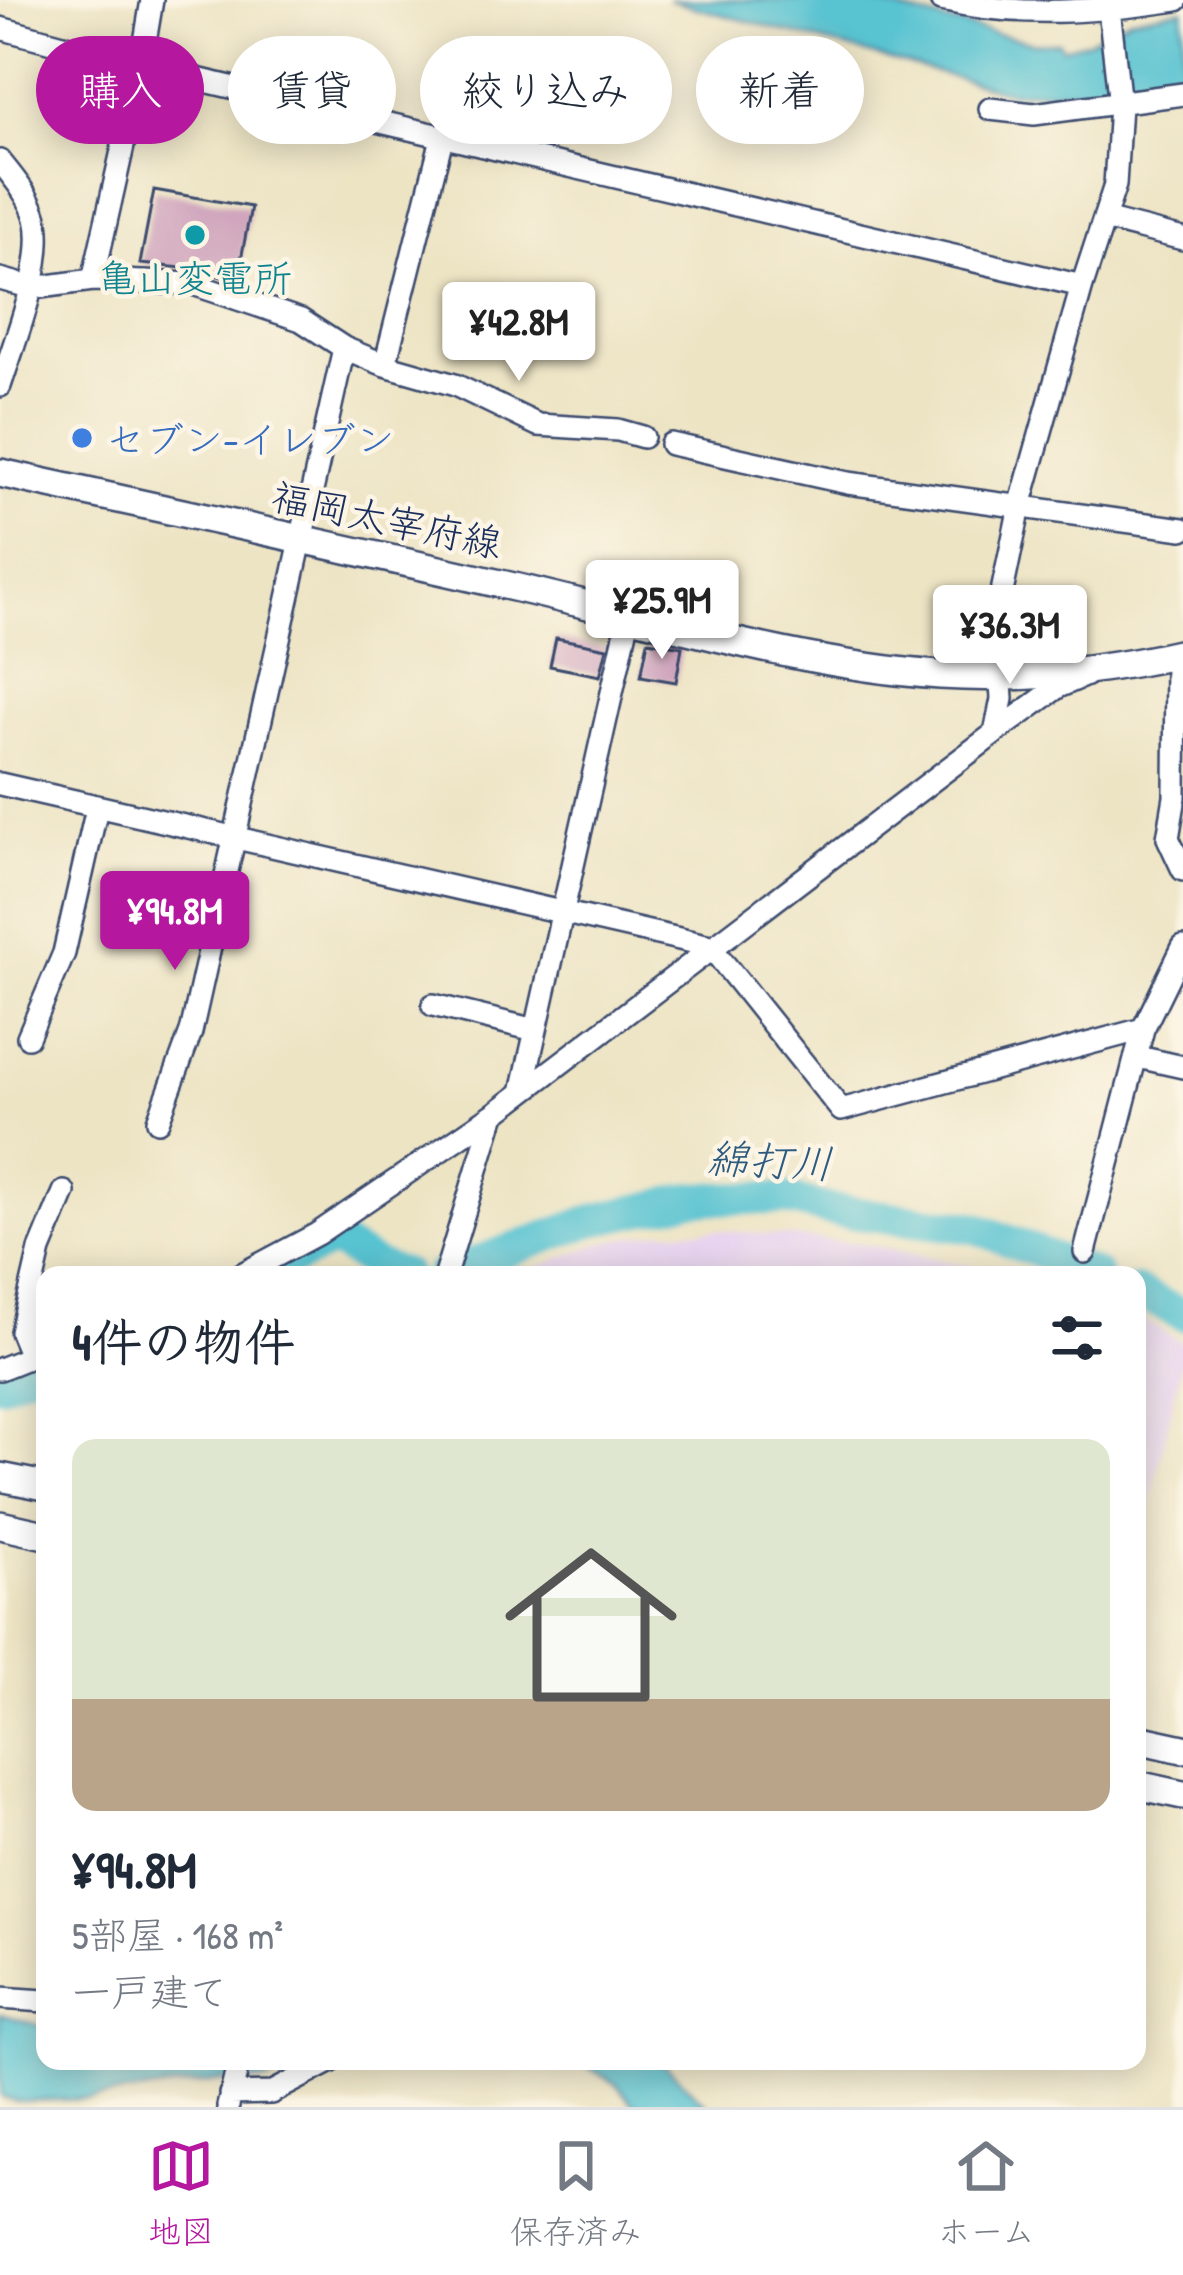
<!DOCTYPE html>
<html lang="ja">
<head>
<meta charset="utf-8">
<style>
	:root { --surface:#fff; --page:#f2f2f3; --text:#1f2937; --muted:#747a83; --line:#e0e1e3; --accent:#b5179e }
	body { margin:0; font-family:"Patrick Hand","Klee One",sans-serif; background:var(--page); color:var(--text); height:100vh; display:flex; flex-direction:column; font-size:45px; white-space:nowrap }
	* { box-sizing:border-box; margin:0 }
	p { font-size:39px; color:var(--muted) }
	.icon { flex:none; width:66px; height:66px; fill:none; stroke:currentColor; stroke-width:2; stroke-linecap:round; stroke-linejoin:round }
	.map { position:relative; flex:1; overflow:hidden }
	.panel { position:absolute; left:36px; top:1266px; width:1110px; height:804px; display:flex; flex-direction:column; background:var(--surface); border-radius:24px; box-shadow:0 6px 30px #0003 }
	.panel>* { flex:none }
	.banner { position:absolute; left:36px; top:36px; width:1113px; height:108px; display:flex; gap:24px }
	.price { position:absolute; translate:-50% -102px; padding:0 27px; border-radius:12px; background:#fff; color:#222; font-size:39px; line-height:78px; filter:drop-shadow(0 3px 6px #0008) }
	.price::after { content:''; position:absolute; left:50%; top:72px; width:36px; height:27px; margin-left:-18px; background:inherit; clip-path:polygon(0 0,100% 0,50% 100%) }
	.price.current { background:var(--accent); color:#fff }
	ul { padding:0; list-style:none }
	li { display:grid; align-content:center; gap:24px; height:636px; padding:0 36px }
	li+li { border-top:3px solid var(--line) }
	li span { display:grid; place-items:center; height:372px; border-radius:24px; color:#555 }
	li>.icon { margin-inline-start:auto }
	span .icon { width:216px; height:216px; fill:#fffc; stroke-width:1 }
	li b { font-size:51px }
	h2 { display:flex; justify-content:space-between; align-items:center; height:144px; padding:0 36px; font-size:51px }
	.pill { padding:0 42px; border-radius:54px; background:var(--surface); box-shadow:0 6px 30px #0003; font-size:42px; line-height:108px }
	.pill.current { background:var(--accent); color:#fff }
	.tab-bar { display:flex; justify-content:space-around; align-items:center; height:168px; border-top:3px solid var(--line); background:var(--surface); font-size:33px; color:var(--muted) }
	.tab-bar a { display:grid; justify-items:center; gap:6px }
	.tab-bar .current { color:var(--accent) }
	.map>svg:first-child { display:block }
	.built { fill:#e6d2f0 }
	.water { fill:#58c3d1; stroke:#3a7998; stroke-width:3 }
	.lines { fill:none; stroke-linecap:round; stroke-linejoin:round }
	.river { stroke:#58c3d1; stroke-width:33 }
	.building { fill:#ca9bb8 }
	.minor-casing { stroke:#3a4a6d; stroke-width:26 }
	.major-casing { stroke:#3a4a6d; stroke-width:32 }
	.minor { stroke:#fff; stroke-width:21 }
	.major { stroke:#fff; stroke-width:27 }
	.culture-dot { fill:#0f9aa8; stroke:#fcf5e5; stroke-width:4.5 }
	.shop-dot { fill:#3f7fe0; stroke:#fcf5e5; stroke-width:4.5 }
	.labels { text-anchor:middle; dominant-baseline:central; stroke-width:9; stroke-linejoin:round; paint-order:stroke }
	.culture-label { font-size:39px; fill:#0d838f; stroke:#fcf5e5 }
	.shop-label { font-size:39px; fill:#366cbe; stroke:#fcf5e5; text-anchor:start }
	.street-label { font-size:39px; fill:#1b2f5e; stroke:#fcf5e5 }
	.water-label { font-size:42px; font-style:italic; fill:#2d5b80; stroke:#fcf5e5 }
</style>
</head>
<body>
<div class="map">
<svg width="1183" height="2107" viewBox="0 0 1183 2107">
	<rect width="100%" height="100%" fill="#fcf5e5"/>
	<filter id="ink" filterUnits="userSpaceOnUse"><feTurbulence type="fractalNoise" baseFrequency=".00833" numOctaves="2"/><feDisplacementMap in="SourceGraphic" scale="24" xChannelSelector="R" yChannelSelector="G"/><feConvolveMatrix kernelMatrix="1 2 1 2 8 2 1 2 1" color-interpolation-filters="sRGB"/></filter>
	<filter id="wash" filterUnits="userSpaceOnUse"><feTurbulence type="fractalNoise" baseFrequency=".004" numOctaves="4" result="noise"/><feDisplacementMap in="SourceGraphic" scale="48" xChannelSelector="R" yChannelSelector="G"/><feGaussianBlur stdDeviation="2.7" result="paint"/><feColorMatrix in="noise" values="0 0 0 0 0 0 0 0 0 0 0 0 0 0 0 0 0 1.4 0 .05"/><feComposite in="paint" operator="in"/></filter>
	<g filter="url(#wash)">
		<rect width="100%" height="100%" fill="#ede4c4"/>
		<path class="built" d="M718,1230l141,13 153,32h-494l82,-32 63,-12z
			M1137,1316l46,27v15l-46,204z"/>
		<path class="water" d="M668,0h191l175,43 25,-1 3,6 24,-6 45,-24 52,-9v62l-32,4 -13,13 -129,4z
			M0,2014l45,13v34h257l-33,20 -41,-1 -140,19 -72,2 -16,-4z
			M578,2061h83l48,46h-73l-18,-22z"/>
		<g class="lines">
			<path class="river" d="M260,1275l73,-34 44,25 27,9
				M441,1275l153,-55 100,-22 92,1 44,11 146,18 120,47
				M1137,1292l46,23
				M0,1383l45,-18"/>
		</g>
		<g id="blocks">
			<path class="building" d="M154,190l97,17 -14,74 -43,-12 -54,-5z
				M556,638l51,10 -7,28 -50,-10z
				M648,641l34,6 -6,35 -35,-6z"/>
		</g>
	</g>
	<g filter="url(#ink)">
		<use href="#blocks" fill-opacity="0" stroke="#3a4a6d" stroke-width="3"/>
		<g class="lines">
			<defs>
				<path id="minor" d="M941,0c80,18 155,12 236,0
					M0,28l141,38 11,-66
					M990,109l44,5 149,-20
					M0,161c13,16 30,36 36,57 11,44 -22,125 -36,168
					M1104,219l79,20
					M0,279l33,9 60,-8 100,4 108,36 43,28 41,17 70,20 83,40 80,5 25,7
					M93,280l48,-214 941,220
					M385,365l58,-231
					M671,444l177,39 335,46
					M1176,655l-1,142 -7,41 15,32
					M995,733l7,-34 -5,-83 23,-110 62,-220 33,-101 5,-80 -12,-105
					M0,784l710,162 131,164 302,-81
					M433,1005l102,25
					M28,1037l36,-84 33,-145
					M1138,1057l45,10
					M522,1092l107,-475
					M158,1121l33,-89 153,-684
					M1085,1252l58,-223 40,-82
					M240,1275l77,-41 177,-120 501,-381 63,-46 28,-12
					M445,1275l49,-161
					M31,1356l-10,-24 19,-82 24,-58
					M0,1369l45,-18
					M0,1998l45,3
					M230,2094l41,-1 61,-32
					M228,2106l11,-45"/>
				<path id="major" d="M0,473c168,37 337,73 505,112 142,32 289,80 435,90 81,5 164,-4 243,-22
					M0,1477l45,9
					M0,1525l45,10
					M1137,1739l46,10
					M1137,1785l46,10"/>
			</defs>
			<use href="#minor" class="minor-casing"/>
			<use href="#major" class="major-casing"/>
			<use href="#minor" class="minor"/>
			<use href="#major" class="major"/>
		</g>
	</g>
	<circle class="culture-dot" cx="195" cy="235" r="12"/>
	<circle class="shop-dot" cx="82" cy="438" r="12"/>
	<g class="labels">
		<g class="culture-label">
			<text x="195" y="277">亀山変電所</text>
		</g>
		<g class="shop-label">
			<text x="106" y="438">セブン-イレブン</text>
		</g>
		<g class="street-label">
			<text transform="translate(387 519) rotate(12)">福岡太宰府線</text>
		</g>
		<g class="water-label">
			<text transform="translate(770 1160) rotate(3)">綿打川</text>
		</g>
	</g>
</svg>
<b class="price" style="left:519px;top:384px">¥42.8M</b>
<b class="price" style="left:662px;top:662px">¥25.9M</b>
<b class="price" style="left:1010px;top:687px">¥36.3M</b>
<b class="price current" style="left:175px;top:973px">¥94.8M</b>
<div class="banner">
<a class="pill current">購入</a>
<a class="pill">賃貸</a>
<a class="pill">絞り込み</a>
<a class="pill">新着</a>
</div>
<section class="panel">
<h2>4件の物件<svg class="icon" aria-label="filters" viewBox="0 0 24 24"><path d="M4 7h16M4 17h16"/><circle cx="9" cy="7" r="2"/><circle cx="15" cy="17" r="2"/></svg></h2>
<ul>
<li><span style="background:linear-gradient(#dfe7d0 70%,#b9a48a 0)"><svg class="icon" aria-label="home" viewBox="0 0 24 24"><path d="M3 11l9-7 9 7M6 9v11h12V9"/></svg></span><div><b>¥94.8M</b><p>5部屋 · 168 m²</p><p>一戸建て</p></div></li>
</ul>
</section>
</div>
<nav class="tab-bar">
<a class="current"><svg class="icon" aria-label="map" viewBox="0 0 24 24"><path d="M3 6l6-2 6 2 6-2v14l-6 2-6-2-6 2zM9 4v14M15 6v14"/></svg>地図</a>
<a><svg class="icon" aria-label="saved" viewBox="0 0 24 24"><path d="M7 4h10v16l-5-4-5 4z"/></svg>保存済み</a>
<a><svg class="icon" aria-label="home" viewBox="0 0 24 24"><path d="M3 11l9-7 9 7M6 9v11h12V9"/></svg>ホーム</a>
</nav>
</body>
</html>
